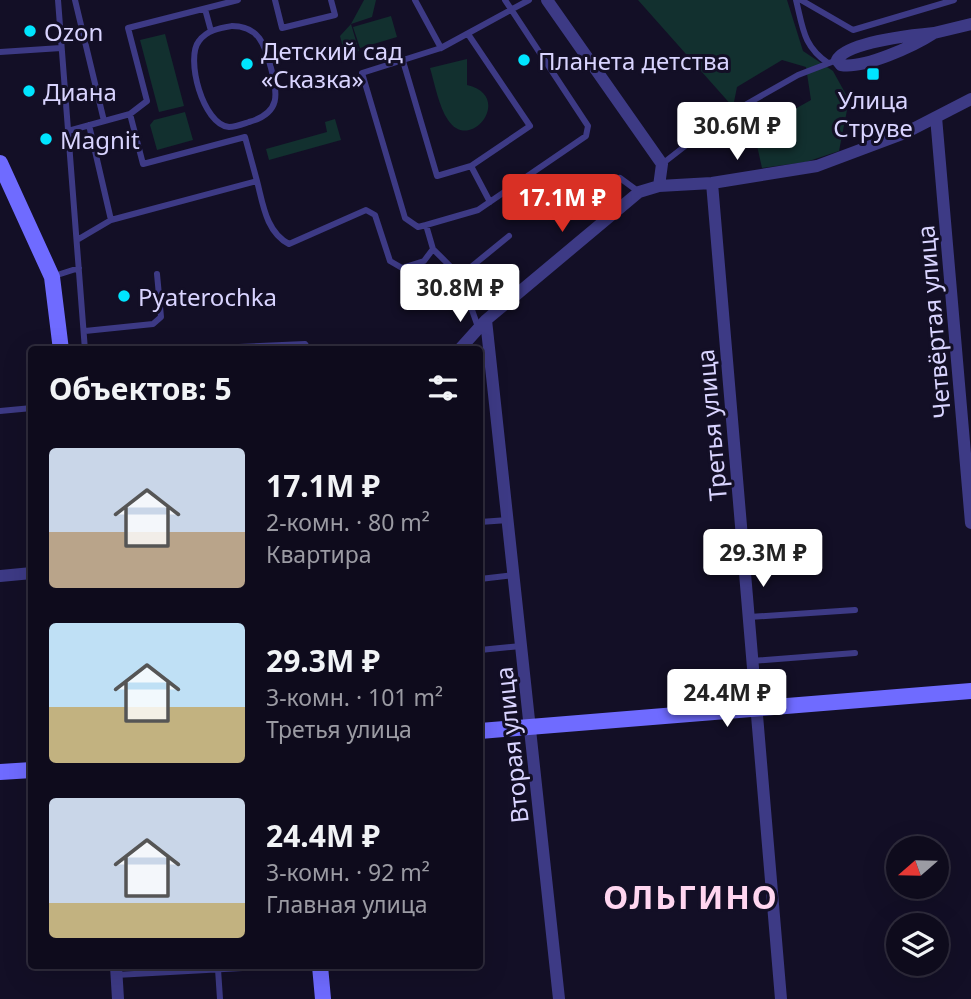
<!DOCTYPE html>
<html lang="ru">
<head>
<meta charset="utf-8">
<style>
	:root { --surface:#0e0b1c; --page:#1c1929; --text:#f1f3f6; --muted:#9b9ba3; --line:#2e2b3b; --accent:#d93025 }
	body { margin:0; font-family:"Noto Sans",sans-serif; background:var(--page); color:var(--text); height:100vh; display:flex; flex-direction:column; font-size:26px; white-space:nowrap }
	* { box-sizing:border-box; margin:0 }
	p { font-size:23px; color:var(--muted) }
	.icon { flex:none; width:38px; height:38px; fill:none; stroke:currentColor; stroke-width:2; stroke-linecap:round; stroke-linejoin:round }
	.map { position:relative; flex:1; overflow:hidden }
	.details { position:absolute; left:28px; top:346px; width:455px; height:623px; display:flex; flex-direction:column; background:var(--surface); border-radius:7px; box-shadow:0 7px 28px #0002,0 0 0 2px var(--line) }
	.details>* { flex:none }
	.needle { width:46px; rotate:250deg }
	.fabs { position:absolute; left:886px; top:836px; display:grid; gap:14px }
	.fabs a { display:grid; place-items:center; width:63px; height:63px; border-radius:50%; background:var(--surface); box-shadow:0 7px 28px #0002,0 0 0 2px var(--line); font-size:35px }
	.price { position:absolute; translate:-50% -60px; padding:0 16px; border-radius:7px; background:#fff; color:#222; font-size:23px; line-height:46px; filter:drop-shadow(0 2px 4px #0008) }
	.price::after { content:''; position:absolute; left:50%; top:42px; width:21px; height:16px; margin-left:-10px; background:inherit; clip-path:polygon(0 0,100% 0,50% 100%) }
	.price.on { background:var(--accent); color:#fff }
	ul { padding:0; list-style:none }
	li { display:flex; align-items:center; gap:21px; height:175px; padding:0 21px }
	li span { display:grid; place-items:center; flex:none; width:196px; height:140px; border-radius:7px; color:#555 }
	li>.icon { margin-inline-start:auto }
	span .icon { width:84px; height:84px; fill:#fffc; stroke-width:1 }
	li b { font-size:30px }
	h2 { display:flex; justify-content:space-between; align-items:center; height:84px; padding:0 21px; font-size:30px }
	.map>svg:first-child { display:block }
	.green { fill:#12302f }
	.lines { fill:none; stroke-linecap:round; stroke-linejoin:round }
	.lane { stroke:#3d3a85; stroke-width:6 }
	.street { stroke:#3d3a85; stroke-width:12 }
	.secondary { stroke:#6f6bff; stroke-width:16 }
	.poi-dot { fill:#00e5ff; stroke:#130f26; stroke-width:2.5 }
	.labels { text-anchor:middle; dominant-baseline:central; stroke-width:6; stroke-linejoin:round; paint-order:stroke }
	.poi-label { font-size:24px; fill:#d9d4ff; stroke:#130f26; text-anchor:start }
	.street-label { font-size:24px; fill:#d9d4ff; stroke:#130f26 }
	.district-label { font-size:32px; font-weight:bold; letter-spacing:2px; fill:#ffd6f0; stroke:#130f26 }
</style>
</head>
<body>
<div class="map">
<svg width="971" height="999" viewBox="0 0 971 999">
	<rect width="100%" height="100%" fill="#130f26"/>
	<path class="green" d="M364,0h12l-4,17 -21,7 8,27 -14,4 -5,-19 11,-12z
		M638,0h149l16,51 30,20 16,29 -10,51 -33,11 -44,6 -8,-36 57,-32 -5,-33 -24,-7 -45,27 -4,20z
		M391,16l6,21 -37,11 -7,-21z
		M165,34l19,72 -25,6 -19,-72z
		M467,59v26c48,11 3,69 -19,35 -9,-13 -13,-35 -18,-52z
		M185,112l8,28 -36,10 -7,-25 4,-5z
		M335,119l6,21 -72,20 -3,-11 61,-17 -2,-10z"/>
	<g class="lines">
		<path class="lane" d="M58,0l27,350
			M75,0l29,121
			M275,0l7,28 53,-13 -4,-15
			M415,0l26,48
			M796,0c7,28 7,46 32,63
			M801,0l52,30 101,-30
			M205,9l6,22
			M232,26c27,0 33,19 39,42 7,26 10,45 -22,54 -6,2 -13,5 -20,5 -26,-2 -44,-69 -30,-86 8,-11 21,-13 33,-15z
			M0,52l61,-4
			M403,61l34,115 34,-10 59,-40 -62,-92
			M731,113l67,-38 39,-15
			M130,114l13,50 102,-27 12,44
			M89,125l22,95
			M68,131l62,-17 17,-13 -19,-73 110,-28
			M662,164l27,-21
			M471,166l19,36
			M620,178l19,14
			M426,225l-8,2 -13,-9 -43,-145 79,-25 88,-48
			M77,240l34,-20 146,-39c6,23 9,51 32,63l77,-34 9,5 15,46 12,7 22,-7 9,-12 -7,-24 52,-15 108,-74 2,-10 -83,-126
			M433,249l27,27
			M54,276l25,-8
			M478,327l-18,-51 49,-40
			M85,331l68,-7 8,-7 -4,-43
			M170,350l135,-6 4,6
			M0,411l32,-3
			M480,522l28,-2
			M480,579l34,-4
			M749,617l106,-7
			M480,650l41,-4
			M752,661l103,-8
			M218,969l2,30
			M116,975l161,-9"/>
		<path class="street" d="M547,0l115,164 -3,22
			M934,33c-20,13 -70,36 -93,32l-4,-5c9,-18 76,-25 97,-27z
			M934,33l37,-9
			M936,117l35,406
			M712,183l69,816
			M486,320l73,679
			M459,350l27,-30 153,-128 20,-6 53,-3 105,-17 88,-33 66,-34
			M0,576l32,-3
			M116,966l2,33"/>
		<path class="secondary" d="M0,163l52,114 9,73
			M480,731l491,-40
			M0,772l32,-2
			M320,966l3,33"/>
	</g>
	<g class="poi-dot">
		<circle cx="30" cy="31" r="7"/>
		<circle cx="524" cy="60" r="7"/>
		<circle cx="247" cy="64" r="7"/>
		<rect x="866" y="67" width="14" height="14" rx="3.5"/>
		<circle cx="29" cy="91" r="7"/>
		<circle cx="46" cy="139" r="7"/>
		<circle cx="124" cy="296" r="7"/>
	</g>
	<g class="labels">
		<g class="poi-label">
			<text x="44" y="31">Ozon</text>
			<text x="261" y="50">Детский сад<tspan x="261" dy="28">«Сказка»</tspan></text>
			<text x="538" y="60">Планета детства</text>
			<text x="43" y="91">Диана</text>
			<text x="873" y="99" text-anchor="middle">Улица<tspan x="873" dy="28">Струве</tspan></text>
			<text x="60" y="139">Magnit</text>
			<text x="138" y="296">Pyaterochka</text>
		</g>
		<g class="street-label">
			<text transform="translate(933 322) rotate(-95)">Четвёртая улица</text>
			<text transform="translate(711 425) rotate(-95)">Третья улица</text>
			<text transform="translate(511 745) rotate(-96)">Вторая улица</text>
		</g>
		<g class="district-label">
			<text x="691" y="896">ОЛЬГИНО</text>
		</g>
	</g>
</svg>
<div class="fabs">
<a><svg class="needle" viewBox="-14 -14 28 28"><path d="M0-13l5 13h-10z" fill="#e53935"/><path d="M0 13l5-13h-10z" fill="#9b9ba3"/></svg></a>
<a><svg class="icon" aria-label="layers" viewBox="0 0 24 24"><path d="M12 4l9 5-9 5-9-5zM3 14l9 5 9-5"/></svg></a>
</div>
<b class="price" style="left:737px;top:162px">30.6M ₽</b>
<b class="price on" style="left:562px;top:234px">17.1M ₽</b>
<b class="price" style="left:460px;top:324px">30.8M ₽</b>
<b class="price" style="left:763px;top:589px">29.3M ₽</b>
<b class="price" style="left:727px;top:729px">24.4M ₽</b>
<section class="details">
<h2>Объектов: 5<svg class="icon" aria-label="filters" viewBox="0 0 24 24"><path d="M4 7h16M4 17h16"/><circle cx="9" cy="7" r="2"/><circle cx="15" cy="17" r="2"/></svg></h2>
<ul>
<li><span style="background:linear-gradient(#c9d6e8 60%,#b9a48a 0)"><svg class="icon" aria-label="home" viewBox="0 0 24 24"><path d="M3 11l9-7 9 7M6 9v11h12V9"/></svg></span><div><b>17.1M ₽</b><p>2-комн. · 80 m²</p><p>Квартира</p></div></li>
<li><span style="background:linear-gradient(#bfe0f5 60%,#c2b280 0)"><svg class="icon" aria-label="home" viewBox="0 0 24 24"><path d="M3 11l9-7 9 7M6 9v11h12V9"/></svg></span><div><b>29.3M ₽</b><p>3-комн. · 101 m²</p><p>Третья улица</p></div></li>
<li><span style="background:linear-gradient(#c9d6e8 75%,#c2b280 0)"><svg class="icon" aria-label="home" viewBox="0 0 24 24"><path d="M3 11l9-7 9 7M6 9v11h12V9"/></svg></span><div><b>24.4M ₽</b><p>3-комн. · 92 m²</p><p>Главная улица</p></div></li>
</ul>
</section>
</div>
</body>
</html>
